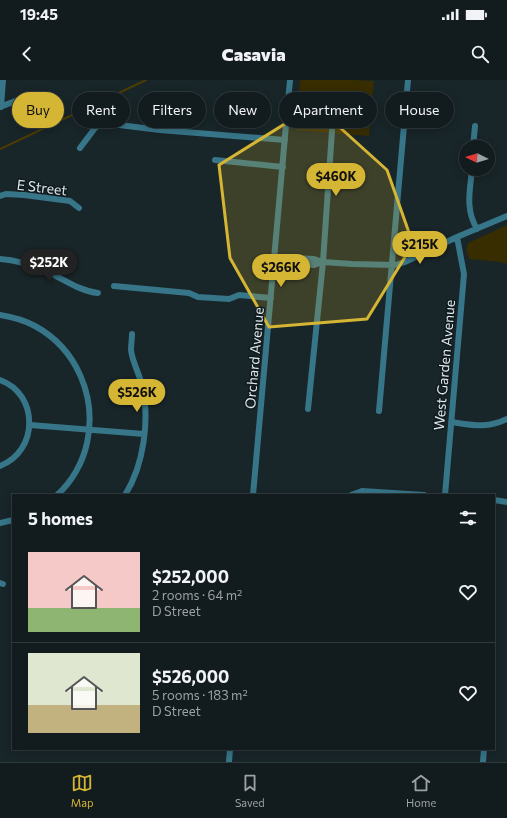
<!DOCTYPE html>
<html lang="en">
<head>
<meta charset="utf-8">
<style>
	:root { --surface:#121c1f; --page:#1b2528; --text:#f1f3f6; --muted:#9ca1a4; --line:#313a3d; --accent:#d5b534 }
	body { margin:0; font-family:Commissioner,sans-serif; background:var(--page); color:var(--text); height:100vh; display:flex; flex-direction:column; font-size:15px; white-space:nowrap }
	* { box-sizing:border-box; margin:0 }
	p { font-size:13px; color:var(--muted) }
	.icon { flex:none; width:22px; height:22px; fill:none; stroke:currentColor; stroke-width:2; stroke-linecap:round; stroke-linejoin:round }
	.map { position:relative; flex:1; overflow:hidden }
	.drawer { position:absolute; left:12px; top:414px; width:483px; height:256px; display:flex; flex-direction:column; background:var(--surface); border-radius:0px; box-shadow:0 2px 10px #0003,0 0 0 1px var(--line) }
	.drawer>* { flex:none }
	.hud { position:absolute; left:12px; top:12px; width:483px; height:36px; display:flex; gap:8px }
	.needle { width:26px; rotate:275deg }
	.tools { position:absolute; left:459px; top:60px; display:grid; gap:8px }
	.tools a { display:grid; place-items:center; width:36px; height:36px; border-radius:50%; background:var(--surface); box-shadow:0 2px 10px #0003,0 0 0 1px var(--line); font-size:20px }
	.price { position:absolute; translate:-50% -34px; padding:0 9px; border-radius:14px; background:var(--accent); color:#111; font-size:13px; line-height:26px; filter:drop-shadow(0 1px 2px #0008) }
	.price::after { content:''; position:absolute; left:50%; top:24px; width:12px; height:9px; margin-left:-6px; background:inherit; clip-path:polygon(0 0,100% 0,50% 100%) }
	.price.current { background:#222; color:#fff }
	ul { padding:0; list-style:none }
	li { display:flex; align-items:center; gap:12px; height:100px; padding:0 16px }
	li+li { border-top:1px solid var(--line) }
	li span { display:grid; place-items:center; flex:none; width:112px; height:80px; border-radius:0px; color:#555 }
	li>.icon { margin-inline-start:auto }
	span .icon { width:48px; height:48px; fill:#fffc; stroke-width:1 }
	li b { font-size:17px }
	h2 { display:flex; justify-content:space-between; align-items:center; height:48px; padding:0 16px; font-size:17px }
	.chip { padding:0 14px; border-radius:18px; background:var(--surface); box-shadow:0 2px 10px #0003,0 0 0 1px var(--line); font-size:14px; line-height:36px }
	.chip.current { background:var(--accent); color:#111 }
	.status { display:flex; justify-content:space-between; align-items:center; height:28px; padding:0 20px; background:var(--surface); direction:ltr }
	.status svg { height:11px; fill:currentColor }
	header { display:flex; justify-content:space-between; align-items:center; height:52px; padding:0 16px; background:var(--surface); font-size:18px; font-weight:800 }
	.menu { display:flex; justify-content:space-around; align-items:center; height:56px; border-top:1px solid var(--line); background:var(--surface); font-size:11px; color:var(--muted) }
	.menu a { display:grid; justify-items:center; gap:2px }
	.menu .current { color:var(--accent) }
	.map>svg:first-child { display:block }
	.green { fill:#382d00 }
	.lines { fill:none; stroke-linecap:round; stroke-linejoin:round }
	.stream { stroke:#4c3d00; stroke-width:2 }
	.minor { stroke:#377588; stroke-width:6 }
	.marked { fill:#d5b534; fill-opacity:0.2; stroke:#d5b534; stroke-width:3; stroke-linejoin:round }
	.labels { text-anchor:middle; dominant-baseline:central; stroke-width:3; stroke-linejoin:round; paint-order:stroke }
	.street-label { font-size:14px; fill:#e0e8eb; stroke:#0f1b1f }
</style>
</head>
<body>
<div class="status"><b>19:45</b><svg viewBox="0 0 49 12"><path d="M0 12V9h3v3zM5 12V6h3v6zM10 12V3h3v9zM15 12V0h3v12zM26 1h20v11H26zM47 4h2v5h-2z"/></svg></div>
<header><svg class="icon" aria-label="back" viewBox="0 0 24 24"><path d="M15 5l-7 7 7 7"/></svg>Casavia<svg class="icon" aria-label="search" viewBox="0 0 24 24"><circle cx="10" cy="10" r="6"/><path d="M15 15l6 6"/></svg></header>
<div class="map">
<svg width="507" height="682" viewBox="0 0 507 682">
	<rect width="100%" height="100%" fill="#182529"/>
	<path class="green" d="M300,0h55l19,1 -5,55 -73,-6z
		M507,145v39l-6,-2 -32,-3 -3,-8 2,-8z"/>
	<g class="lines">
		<path class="stream" d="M0,69l146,-69"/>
		<path class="minor" d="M0,27l31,-12
			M1,27l2,-27
			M473,67l2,-21
			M80,68l15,-20 3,-2 13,-2 49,6 125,10
			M215,80l68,7
			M472,89c-2,22 -7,40 5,60
			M0,116l6,-2 18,1 46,6 9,7
			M275,177l39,2 9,3 29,2 43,1 10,-3 52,-25 50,-21
			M0,179c18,1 32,6 48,13 17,8 32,19 50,21
			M274,183l40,2 9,-3
			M114,206l75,7 9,4 31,2 10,-4 32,3
			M0,235c12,2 24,5 35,11 42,23 62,71 52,117 -4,19 -15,39 -30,52
			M0,300c39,14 39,71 0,86
			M308,329l15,-147 9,-131
			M379,331l29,-331
			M451,342c22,3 35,7 56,-3
			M30,345l114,9
			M125,415c19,-30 25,-76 17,-110 -3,-12 -10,-24 -11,-35 0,-5 1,-11 1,-16
			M253,415l37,-415
			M351,415l11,-4 62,4
			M445,415l19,-221 -7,-37
			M494,420l13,2
			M0,443l13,-3
			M0,503l3,1
			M229,682l1,-13
			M483,682l1,-13"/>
	</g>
	<path class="marked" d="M315,25l72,65 26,74 -46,75 -98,8 -39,-69 -11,-93z"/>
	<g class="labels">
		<g class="street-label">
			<text transform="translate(42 107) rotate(7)">E Street</text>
			<text transform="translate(254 278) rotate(-85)">Orchard Avenue</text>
			<text transform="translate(444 285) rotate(-85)">West Garden Avenue</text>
		</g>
	</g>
</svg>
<div class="tools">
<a><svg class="needle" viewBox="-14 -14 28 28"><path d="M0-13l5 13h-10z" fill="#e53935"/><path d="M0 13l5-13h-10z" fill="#9ca1a4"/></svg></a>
</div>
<b class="price" style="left:336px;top:117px">$460K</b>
<b class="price" style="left:420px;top:185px">$215K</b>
<b class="price current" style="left:49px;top:203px">$252K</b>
<b class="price" style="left:281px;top:208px">$266K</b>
<b class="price" style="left:137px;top:333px">$526K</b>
<div class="hud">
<a class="chip current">Buy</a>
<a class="chip">Rent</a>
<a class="chip">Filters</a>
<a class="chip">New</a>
<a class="chip">Apartment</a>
<a class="chip">House</a>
</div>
<section class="drawer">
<h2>5 homes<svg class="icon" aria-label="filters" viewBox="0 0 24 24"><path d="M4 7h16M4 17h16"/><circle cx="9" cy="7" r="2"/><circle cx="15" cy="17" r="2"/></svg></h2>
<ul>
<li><span style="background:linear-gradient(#f6c9c9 70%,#8fb573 0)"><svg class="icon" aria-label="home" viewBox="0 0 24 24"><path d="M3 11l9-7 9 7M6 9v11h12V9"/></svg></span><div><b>$252,000</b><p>2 rooms · 64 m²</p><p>D Street</p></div><svg class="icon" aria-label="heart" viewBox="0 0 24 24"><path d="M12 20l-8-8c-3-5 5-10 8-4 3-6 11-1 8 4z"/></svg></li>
<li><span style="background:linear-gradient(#dfe7d0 65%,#c2b280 0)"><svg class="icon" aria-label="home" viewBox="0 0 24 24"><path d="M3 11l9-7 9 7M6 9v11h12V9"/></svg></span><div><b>$526,000</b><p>5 rooms · 183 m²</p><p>D Street</p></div><svg class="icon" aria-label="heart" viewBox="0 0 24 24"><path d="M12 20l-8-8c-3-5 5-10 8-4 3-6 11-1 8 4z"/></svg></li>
</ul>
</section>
</div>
<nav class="menu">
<a class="current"><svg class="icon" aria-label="map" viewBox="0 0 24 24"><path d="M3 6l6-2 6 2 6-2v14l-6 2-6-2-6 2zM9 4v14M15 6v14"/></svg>Map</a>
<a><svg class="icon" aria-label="saved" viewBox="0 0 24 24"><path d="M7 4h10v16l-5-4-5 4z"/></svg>Saved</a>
<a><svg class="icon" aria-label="home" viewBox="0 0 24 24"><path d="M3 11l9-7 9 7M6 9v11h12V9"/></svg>Home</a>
</nav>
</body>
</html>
